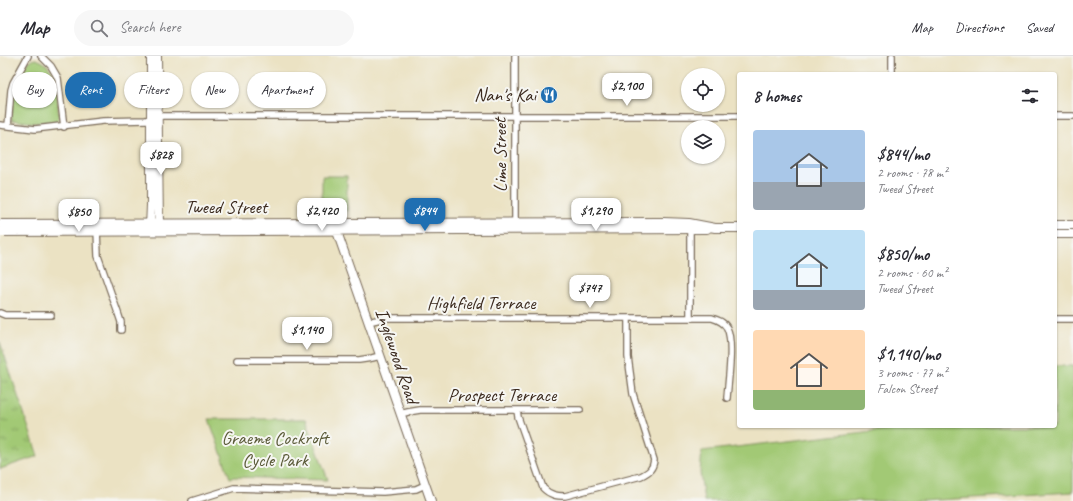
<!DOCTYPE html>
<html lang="en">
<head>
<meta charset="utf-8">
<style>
	:root { --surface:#fff; --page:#f7f7f7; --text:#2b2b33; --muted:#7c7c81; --line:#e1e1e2; --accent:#1f6fb2 }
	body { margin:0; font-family:Caveat,sans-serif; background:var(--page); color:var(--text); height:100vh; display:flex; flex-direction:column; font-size:15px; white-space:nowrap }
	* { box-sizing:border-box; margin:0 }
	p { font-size:13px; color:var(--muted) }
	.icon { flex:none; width:22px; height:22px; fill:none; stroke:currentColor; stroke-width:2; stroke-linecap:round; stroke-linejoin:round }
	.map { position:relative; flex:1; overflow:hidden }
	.sheet { position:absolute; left:737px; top:16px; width:320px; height:356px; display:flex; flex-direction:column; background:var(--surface); border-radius:4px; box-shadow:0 1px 3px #0004 }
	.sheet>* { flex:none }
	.top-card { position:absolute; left:12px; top:16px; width:380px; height:36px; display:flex; gap:8px }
	.controls { position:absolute; left:681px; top:12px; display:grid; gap:8px }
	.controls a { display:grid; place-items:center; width:44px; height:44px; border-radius:50%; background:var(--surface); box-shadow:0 1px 3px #0004; font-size:20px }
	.price { position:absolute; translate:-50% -34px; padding:0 9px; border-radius:8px; background:#fff; color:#222; font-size:13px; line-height:26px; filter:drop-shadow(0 1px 2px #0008) }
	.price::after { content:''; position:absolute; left:50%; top:24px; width:12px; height:9px; margin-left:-6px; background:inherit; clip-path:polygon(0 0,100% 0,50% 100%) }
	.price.current { background:var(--accent); color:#fff }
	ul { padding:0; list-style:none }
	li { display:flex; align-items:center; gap:12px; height:100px; padding:0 16px }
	li span { display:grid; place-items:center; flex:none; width:112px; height:80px; border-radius:4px; color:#555 }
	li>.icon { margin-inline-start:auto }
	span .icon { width:48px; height:48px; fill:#fffc; stroke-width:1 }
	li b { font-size:17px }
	h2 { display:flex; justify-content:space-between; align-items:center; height:48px; padding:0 16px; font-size:17px }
	.tag { padding:0 14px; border-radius:18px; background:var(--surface); box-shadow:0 1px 3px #0004; font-size:14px; line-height:36px }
	.tag.current { background:var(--accent); color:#fff }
	header { display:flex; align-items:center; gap:24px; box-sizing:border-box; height:56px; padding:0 20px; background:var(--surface); border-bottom:1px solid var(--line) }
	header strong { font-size:19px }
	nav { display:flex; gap:22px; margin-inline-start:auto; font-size:14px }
	.search { width:280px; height:36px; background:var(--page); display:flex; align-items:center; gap:10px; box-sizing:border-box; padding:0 14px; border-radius:22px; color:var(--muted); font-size:15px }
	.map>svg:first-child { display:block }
	.grass { fill:url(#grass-tufts); stroke:#6e7a49 }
	.green { fill:#a2c974; stroke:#6e7a49 }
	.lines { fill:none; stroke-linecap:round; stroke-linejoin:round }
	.street-casing { stroke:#796a58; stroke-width:8 }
	.secondary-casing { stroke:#796a58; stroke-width:10 }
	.street { stroke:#fff; stroke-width:5.5 }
	.secondary { stroke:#fff; stroke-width:8 }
	.labels { text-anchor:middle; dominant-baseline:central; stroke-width:4; stroke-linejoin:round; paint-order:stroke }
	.poi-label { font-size:19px; fill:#3b2a1e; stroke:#f6f6f2; text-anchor:end }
	.street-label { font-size:19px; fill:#3b2a1e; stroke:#f6f6f2 }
	.park-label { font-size:19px; fill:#5a5a38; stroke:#f6f6f2 }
</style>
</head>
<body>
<header>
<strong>Map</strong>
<div class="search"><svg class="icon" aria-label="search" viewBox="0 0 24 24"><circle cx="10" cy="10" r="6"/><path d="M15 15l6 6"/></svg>Search here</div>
<nav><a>Map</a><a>Directions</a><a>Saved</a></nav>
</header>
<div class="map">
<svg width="1073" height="445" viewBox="0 0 1073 445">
	<defs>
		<pattern id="grass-tufts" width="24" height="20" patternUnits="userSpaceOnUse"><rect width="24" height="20" fill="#a2c974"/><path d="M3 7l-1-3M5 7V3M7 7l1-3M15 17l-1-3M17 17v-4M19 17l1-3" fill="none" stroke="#85a35f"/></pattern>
	</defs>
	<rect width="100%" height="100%" fill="#f6f6f2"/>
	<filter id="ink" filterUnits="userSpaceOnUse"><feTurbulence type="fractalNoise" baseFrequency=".025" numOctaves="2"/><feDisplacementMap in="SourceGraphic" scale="8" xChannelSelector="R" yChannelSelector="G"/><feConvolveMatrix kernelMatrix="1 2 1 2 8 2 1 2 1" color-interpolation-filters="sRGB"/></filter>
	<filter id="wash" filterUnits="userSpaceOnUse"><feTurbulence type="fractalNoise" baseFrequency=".012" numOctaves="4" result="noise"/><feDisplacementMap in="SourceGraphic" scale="16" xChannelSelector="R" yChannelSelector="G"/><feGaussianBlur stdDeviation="0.9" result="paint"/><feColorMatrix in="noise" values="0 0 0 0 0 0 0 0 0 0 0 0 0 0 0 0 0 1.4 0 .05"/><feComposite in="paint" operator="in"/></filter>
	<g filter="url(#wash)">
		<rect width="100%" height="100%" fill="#ebe2c3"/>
		<path class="grass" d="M0,286l38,114 -38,13z"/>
		<path class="green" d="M35,3c20,4 22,27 23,43 0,6 1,13 0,19l-23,2 -23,-3c-2,-15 5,-58 23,-61z
			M322,120h25v35h-25z
			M1055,310h18v126l-152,9h-217l-4,-29 2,-21 214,-25h139z
			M209,363h97l22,61 -94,-3 -4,1z"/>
	</g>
	<g filter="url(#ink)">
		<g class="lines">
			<defs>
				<path id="street" d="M41,0l10,10 7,12 6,49
					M515,0v170
					M892,0v18
					M1055,60h18
					M0,69l35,4 68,-8 43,-1 16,-4h577
					M8,70l3,-36 2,-7 15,-27
					M690,169v92
					M97,173l1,27 20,57 3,9v8
					M0,257l5,2h46
					M1055,263h18
					M368,266l17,-4h327c6,2 12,4 15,10 7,14 1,54 0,70
					M237,304h122l13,-2 8,-2
					M517,354l1,7 25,71c7,7 13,8 22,8l76,-20c8,-4 12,-7 13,-16l-21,-66 -5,-37v-39
					M400,358l8,-2 12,-2h160
					M192,445l42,-13 149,4 33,-3 9,-4"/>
				<path id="secondary" d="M157,0l2,172
					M0,168l663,-2 26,1 26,5h24
					M1055,169h18
					M335,170l96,275
					M150,171l1,-22v-149
					M0,176l707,-3
					M1055,178h18"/>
			</defs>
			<use href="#street" class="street-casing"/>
			<use href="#secondary" class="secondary-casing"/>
			<use href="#street" class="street"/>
			<use href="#secondary" class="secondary"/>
		</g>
	</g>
	<defs>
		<symbol id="restaurant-disc" viewBox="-11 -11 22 22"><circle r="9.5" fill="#1f6fb2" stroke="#f6f6f2"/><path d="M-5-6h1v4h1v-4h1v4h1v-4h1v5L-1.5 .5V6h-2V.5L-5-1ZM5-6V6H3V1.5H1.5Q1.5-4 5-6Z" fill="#fff"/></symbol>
	</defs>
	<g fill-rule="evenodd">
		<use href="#restaurant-disc" x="539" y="29" width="20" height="20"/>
	</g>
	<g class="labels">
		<g class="poi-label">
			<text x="536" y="39">Nan's Kai</text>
		</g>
		<g class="street-label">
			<text transform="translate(500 99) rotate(-90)">Lime Street</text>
			<text x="226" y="151">Tweed Street</text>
			<text x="481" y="247">Highfield Terrace</text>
			<text transform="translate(397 300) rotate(71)">Inglewood Road</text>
			<text x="502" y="339">Prospect Terrace</text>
		</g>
		<g class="park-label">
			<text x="275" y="382">Graeme Cockroft<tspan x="275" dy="22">Cycle Park</tspan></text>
		</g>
	</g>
</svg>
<div class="controls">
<a><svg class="icon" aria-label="locate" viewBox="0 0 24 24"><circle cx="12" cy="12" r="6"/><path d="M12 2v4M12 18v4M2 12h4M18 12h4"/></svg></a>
<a><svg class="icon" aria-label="layers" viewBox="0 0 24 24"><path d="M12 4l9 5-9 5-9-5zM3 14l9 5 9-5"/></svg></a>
</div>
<b class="price" style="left:627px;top:51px">$2,100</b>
<b class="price" style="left:161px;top:120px">$828</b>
<b class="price" style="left:322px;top:176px">$2,420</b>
<b class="price current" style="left:425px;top:176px">$844</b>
<b class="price" style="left:596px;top:176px">$1,290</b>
<b class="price" style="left:79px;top:177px">$850</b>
<b class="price" style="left:590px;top:253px">$747</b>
<b class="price" style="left:307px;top:295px">$1,140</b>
<div class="top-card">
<a class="tag">Buy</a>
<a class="tag current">Rent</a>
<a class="tag">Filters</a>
<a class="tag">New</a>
<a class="tag">Apartment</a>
</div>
<section class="sheet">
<h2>8 homes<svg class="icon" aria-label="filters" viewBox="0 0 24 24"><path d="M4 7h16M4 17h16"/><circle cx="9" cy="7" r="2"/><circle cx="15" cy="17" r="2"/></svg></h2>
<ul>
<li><span style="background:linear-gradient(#a9c7e8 65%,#9aa5b1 0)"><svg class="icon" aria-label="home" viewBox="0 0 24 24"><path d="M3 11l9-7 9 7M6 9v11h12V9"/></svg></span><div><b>$844/mo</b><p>2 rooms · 78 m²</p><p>Tweed Street</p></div></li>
<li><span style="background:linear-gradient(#bfe0f5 75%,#9aa5b1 0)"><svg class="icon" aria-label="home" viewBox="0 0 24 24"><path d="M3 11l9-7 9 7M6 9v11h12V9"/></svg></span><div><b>$850/mo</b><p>2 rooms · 60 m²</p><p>Tweed Street</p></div></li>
<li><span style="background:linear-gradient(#ffd9b3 75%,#8fb573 0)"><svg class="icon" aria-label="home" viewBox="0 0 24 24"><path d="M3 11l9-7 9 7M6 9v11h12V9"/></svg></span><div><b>$1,140/mo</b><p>3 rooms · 77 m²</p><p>Falcon Street</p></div></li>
</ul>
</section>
</div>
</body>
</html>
